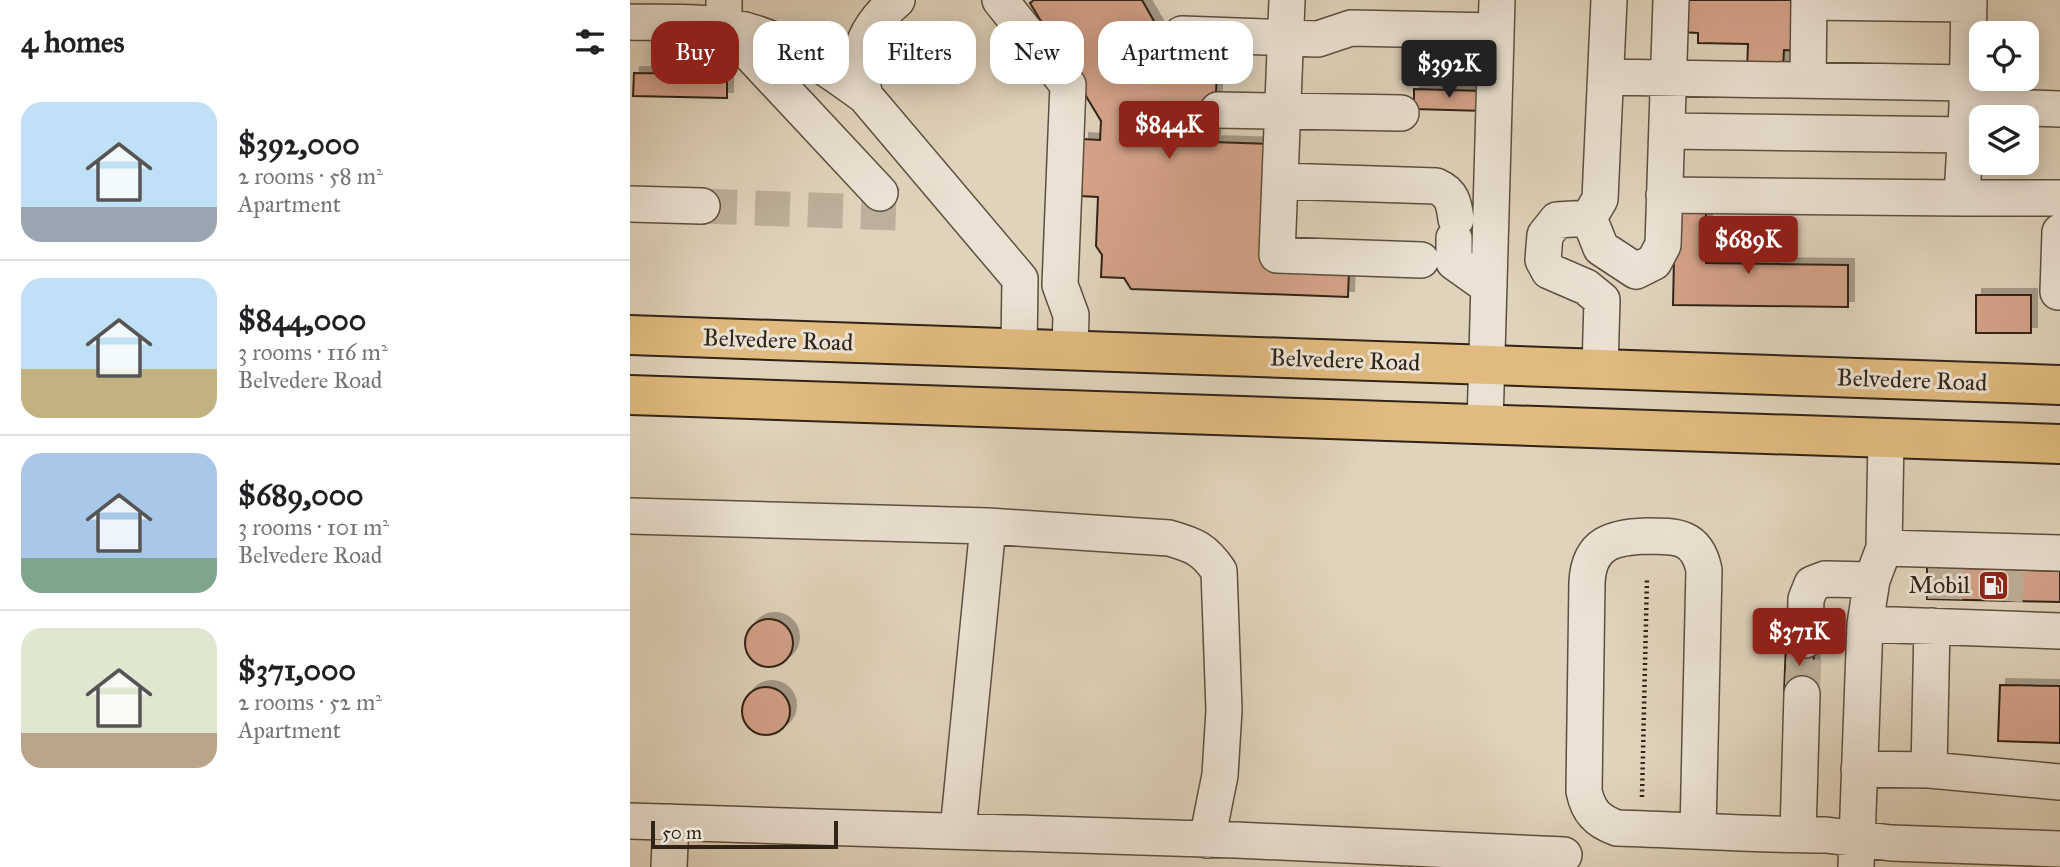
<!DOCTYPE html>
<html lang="en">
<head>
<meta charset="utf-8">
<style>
	:root { --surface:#fff; --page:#f2f2f2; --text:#202124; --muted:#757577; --line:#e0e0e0; --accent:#8f2418 }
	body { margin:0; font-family:"IM FELL Great Primer",serif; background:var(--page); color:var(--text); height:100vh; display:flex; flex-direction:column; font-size:26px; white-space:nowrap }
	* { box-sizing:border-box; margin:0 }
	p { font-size:23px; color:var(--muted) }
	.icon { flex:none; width:38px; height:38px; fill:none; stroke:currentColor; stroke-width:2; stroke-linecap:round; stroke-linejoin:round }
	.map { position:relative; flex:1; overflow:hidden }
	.panel { display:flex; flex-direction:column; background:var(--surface); width:630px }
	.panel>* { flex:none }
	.banner { position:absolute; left:21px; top:21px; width:665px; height:63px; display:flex; gap:14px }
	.controls { position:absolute; left:1339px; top:21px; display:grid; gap:14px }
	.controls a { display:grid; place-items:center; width:70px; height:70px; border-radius:14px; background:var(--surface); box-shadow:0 4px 18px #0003; font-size:35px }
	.scale { position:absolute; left:21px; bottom:18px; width:187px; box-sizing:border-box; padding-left:7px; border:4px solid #302416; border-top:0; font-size:19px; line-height:24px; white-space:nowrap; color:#302416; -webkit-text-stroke:5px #ebe2d3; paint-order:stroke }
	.price { position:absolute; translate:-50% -60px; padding:0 16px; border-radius:7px; background:var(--accent); color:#fff; font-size:23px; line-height:46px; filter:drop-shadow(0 2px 4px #0008) }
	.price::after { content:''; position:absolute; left:50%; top:42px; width:21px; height:16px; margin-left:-10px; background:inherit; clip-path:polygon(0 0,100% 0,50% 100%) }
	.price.active { background:#222; color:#fff }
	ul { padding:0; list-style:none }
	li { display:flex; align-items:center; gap:21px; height:175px; padding:0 21px }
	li+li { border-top:2px solid var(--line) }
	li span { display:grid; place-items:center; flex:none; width:196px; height:140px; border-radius:21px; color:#555 }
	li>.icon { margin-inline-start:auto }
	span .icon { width:84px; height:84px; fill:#fffc; stroke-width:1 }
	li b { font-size:30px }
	h2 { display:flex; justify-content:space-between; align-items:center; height:84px; padding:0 21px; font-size:30px }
	.pill { padding:0 24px; border-radius:21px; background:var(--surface); box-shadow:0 4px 18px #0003; font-size:24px; line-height:63px }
	.pill.active { background:var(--accent); color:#fff }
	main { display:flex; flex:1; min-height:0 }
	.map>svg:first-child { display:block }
	.building { fill:#d4a289; stroke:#302416; stroke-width:2; filter:url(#shadow) }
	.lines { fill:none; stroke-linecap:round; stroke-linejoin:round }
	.minor-tunnel { stroke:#bdb09a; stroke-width:35; stroke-dasharray:35 18; stroke-linecap:butt }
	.minor-casing { stroke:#5c503f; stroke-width:38 }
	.major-casing { stroke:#302416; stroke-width:42 }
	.path { stroke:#302416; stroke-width:4.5; stroke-dasharray:2 3.5; stroke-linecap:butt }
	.minor { stroke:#ebe2d3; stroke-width:35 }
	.major { stroke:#e0ba7e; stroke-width:38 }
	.labels { text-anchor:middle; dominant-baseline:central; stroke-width:6; stroke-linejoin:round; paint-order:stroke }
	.street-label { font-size:24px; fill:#302416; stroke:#ebe2d3 }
	.poi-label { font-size:24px; fill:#302416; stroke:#ebe2d3; text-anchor:end }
</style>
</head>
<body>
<main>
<section class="panel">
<h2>4 homes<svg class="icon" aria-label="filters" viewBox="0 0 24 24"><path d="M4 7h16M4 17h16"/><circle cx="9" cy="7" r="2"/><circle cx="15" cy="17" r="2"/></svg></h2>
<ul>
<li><span style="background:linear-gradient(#bfe0f5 75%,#9aa5b1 0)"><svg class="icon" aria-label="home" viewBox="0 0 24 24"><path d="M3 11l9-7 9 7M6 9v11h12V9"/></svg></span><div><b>$392,000</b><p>2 rooms · 58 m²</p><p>Apartment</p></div></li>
<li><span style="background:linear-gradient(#bfe0f5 65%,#c2b280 0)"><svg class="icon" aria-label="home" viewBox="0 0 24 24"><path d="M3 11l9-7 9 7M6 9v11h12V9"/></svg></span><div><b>$844,000</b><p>3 rooms · 116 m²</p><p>Belvedere Road</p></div></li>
<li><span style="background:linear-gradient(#a9c7e8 75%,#7fa58c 0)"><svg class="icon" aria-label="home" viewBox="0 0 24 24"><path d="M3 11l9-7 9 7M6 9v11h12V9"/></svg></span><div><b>$689,000</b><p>3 rooms · 101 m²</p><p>Belvedere Road</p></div></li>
<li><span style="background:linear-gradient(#dfe7d0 75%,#b9a48a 0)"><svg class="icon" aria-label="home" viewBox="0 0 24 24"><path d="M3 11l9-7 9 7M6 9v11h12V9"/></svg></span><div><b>$371,000</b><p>2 rooms · 52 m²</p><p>Apartment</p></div></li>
</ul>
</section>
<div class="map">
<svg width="1430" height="867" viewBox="0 0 1430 867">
	<defs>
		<filter id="shadow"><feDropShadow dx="6" dy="-6" stdDeviation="0" flood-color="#0004"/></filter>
	</defs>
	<rect width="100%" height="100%" fill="#e0d3bb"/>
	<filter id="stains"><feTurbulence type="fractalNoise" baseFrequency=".00286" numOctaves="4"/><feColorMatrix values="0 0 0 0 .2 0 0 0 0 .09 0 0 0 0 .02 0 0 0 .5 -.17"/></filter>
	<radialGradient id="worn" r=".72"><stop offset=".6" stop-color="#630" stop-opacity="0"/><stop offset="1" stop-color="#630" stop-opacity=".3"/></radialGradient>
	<path class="building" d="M404,0h108l25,44 51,1 -4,97 57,2 -5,121 83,4 -1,28 -217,-8 -7,-11 -23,-1 1,-22 -6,-9 2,-49 -17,-1 2,-57 17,1 1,-19 -71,-118z
		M1050,0h126l-1,51 -21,-1 -1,19h-36l1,-25 -50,-1v-10l-19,-1z
		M4,73l93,1v24l-94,-2z
		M784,89l71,2 -1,20 -70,-2z
		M1045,212h31v51l142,2v42l-175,-2z
		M1346,295h55v38h-55z
		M1297,567l133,4v31l-133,-3z
		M115 643a24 24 0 1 1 48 0a24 24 0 1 1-48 0Z
		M1184,640l-1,55 -29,-1 2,-51z
		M1370,685l60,1v57l-62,-2z
		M112 711a24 24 0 1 1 48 0a24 24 0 1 1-48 0Z"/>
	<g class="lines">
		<path class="minor-tunnel" d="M72,206l196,7 -18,-20
			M1315,599l1,-31
			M1375,601l2,-31
			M1172,694l3,-54"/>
		<defs>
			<path id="minor" d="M94,0v26l156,167
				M267,0c-19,16 -35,36 -37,62 -1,11 3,24 5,34l155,183 -1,69
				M370,0l68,85 -8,200 11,30 -1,35
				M657,0l-10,255 144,5
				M1339,0l-2,106 93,3
				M1179,2l160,2
				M0,22c31,1 66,-1 97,4 55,10 94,38 138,70
				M552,34l136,5 33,-11 144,3
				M977,77l360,6
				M1178,80l1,-80
				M588,110l183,3
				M1037,131l299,4
				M650,181l156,5c16,7 18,17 20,33
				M1034,195l298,3 5,-92
				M1332,198h98
				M0,204l72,2
				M959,218l12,30 35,23 18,-9 9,-17 8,-245
				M959,218l11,-19 9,-199
				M959,218l-32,2 -12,15 -2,25 6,11 37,16 16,13 -2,69
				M1430,232l-2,60h2
				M824,238v24l35,25
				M855,424l12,-424
				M0,516l358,10 -30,305
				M358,526l181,12c25,7 35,11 50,33l5,139 -4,65 -13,65
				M1254,548l176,5
				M1235,624l195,7
				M1175,640l1,-41 6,-15 13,-5 47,1
				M1229,769l70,1 131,12
				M1299,770l3,-144
				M0,821l606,19 328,15
				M1068,831l6,-261c-7,-34 -27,-34 -57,-34 -34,1 -58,7 -60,46l-3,209c4,20 13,30 33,37 69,2 139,7 209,7l65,8 169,6
				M1168,834l4,-140
				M39,867l2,-45
				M1226,867l9,-243 7,-44 12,-32 2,-110"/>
			<path id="major" d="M0,335l1430,50
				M0,395l1430,49"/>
		</defs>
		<use href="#minor" class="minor-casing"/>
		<use href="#major" class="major-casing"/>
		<path class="path" d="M1012,797l5,-220"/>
		<use href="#minor" class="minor"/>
		<use href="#major" class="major"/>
	</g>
	<defs>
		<symbol id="fuel-square" viewBox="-11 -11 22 22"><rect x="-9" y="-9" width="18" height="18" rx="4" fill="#8f2418" stroke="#ebe2d3"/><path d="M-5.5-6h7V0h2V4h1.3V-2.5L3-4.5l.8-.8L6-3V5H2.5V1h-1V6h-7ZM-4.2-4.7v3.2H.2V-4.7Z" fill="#fff"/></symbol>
	</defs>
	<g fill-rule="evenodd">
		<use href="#fuel-square" x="1346" y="568" width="35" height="35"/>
	</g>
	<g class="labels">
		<g class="street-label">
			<text transform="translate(148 340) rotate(2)">Belvedere Road</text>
			<text transform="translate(715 360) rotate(2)">Belvedere Road</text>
			<text transform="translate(1282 380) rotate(2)">Belvedere Road</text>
		</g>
		<g class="poi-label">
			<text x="1340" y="585">Mobil</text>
		</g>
	</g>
	<rect width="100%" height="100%" filter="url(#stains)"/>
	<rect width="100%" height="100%" fill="url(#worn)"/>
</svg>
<div class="controls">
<a><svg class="icon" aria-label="locate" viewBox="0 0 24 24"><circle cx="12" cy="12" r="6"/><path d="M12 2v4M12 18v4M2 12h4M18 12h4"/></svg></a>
<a><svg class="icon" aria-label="layers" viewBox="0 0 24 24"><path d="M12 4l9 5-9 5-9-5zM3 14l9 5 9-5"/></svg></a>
</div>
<div class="scale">50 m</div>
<b class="price active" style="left:819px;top:100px">$392K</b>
<b class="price" style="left:539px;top:161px">$844K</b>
<b class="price" style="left:1118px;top:276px">$689K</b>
<b class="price" style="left:1169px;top:668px">$371K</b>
<div class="banner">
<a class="pill active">Buy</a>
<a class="pill">Rent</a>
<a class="pill">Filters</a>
<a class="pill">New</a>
<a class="pill">Apartment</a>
</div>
</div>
</main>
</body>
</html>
